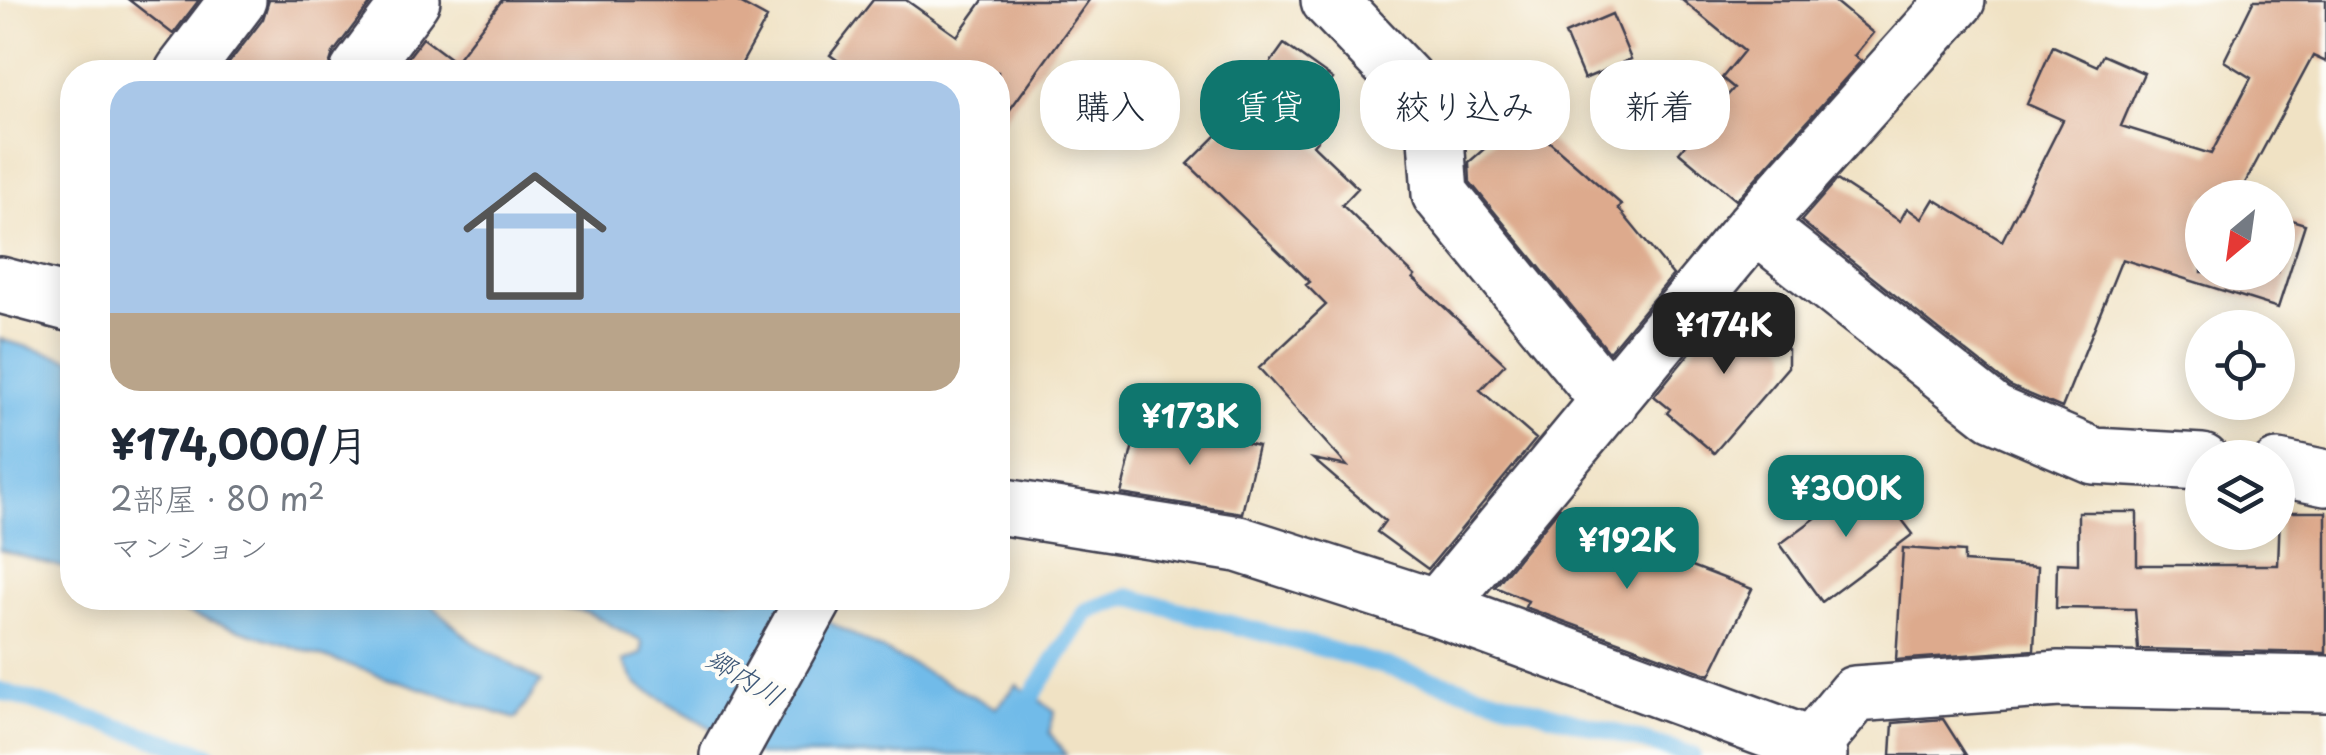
<!DOCTYPE html>
<html lang="ja">
<head>
<meta charset="utf-8">
<style>
	:root { --surface:#fff; --page:#f2f2f3; --text:#1f2937; --muted:#747a83; --line:#e0e1e3; --accent:#0f766e }
	body { margin:0; font-family:"Playpen Sans","Klee One",sans-serif; background:var(--page); color:var(--text); height:100vh; display:flex; flex-direction:column; font-size:38px; white-space:nowrap }
	* { box-sizing:border-box; margin:0 }
	p { font-size:32px; color:var(--muted) }
	.icon { flex:none; width:55px; height:55px; fill:none; stroke:currentColor; stroke-width:2; stroke-linecap:round; stroke-linejoin:round }
	.map { position:relative; flex:1; overflow:hidden }
	.sheet { position:absolute; left:60px; top:60px; width:950px; height:550px; display:flex; flex-direction:column; background:var(--surface); border-radius:40px; box-shadow:0 5px 25px #0003 }
	.sheet>* { flex:none }
	.guide { position:absolute; left:1040px; top:60px; width:950px; height:90px; display:flex; gap:20px }
	.needle { width:65px; rotate:209deg }
	.fabs { position:absolute; left:2185px; top:180px; display:grid; gap:20px }
	.fabs a { display:grid; place-items:center; width:110px; height:110px; border-radius:50%; background:var(--surface); box-shadow:0 5px 25px #0003; font-size:50px }
	.price { position:absolute; translate:-50% -85px; padding:0 22px; border-radius:20px; background:var(--accent); color:#fff; font-size:32px; line-height:65px; filter:drop-shadow(0 2px 5px #0008) }
	.price::after { content:''; position:absolute; left:50%; top:60px; width:30px; height:22px; margin-left:-15px; background:inherit; clip-path:polygon(0 0,100% 0,50% 100%) }
	.price.current { background:#222; color:#fff }
	ul { padding:0; list-style:none }
	li { display:grid; align-content:center; gap:20px; height:530px; padding:0 50px }
	li+li { border-top:2px solid var(--line) }
	li span { display:grid; place-items:center; height:310px; border-radius:30px; color:#555 }
	li>.icon { margin-inline-start:auto }
	span .icon { width:180px; height:180px; fill:#fffc; stroke-width:1 }
	li b { font-size:42px }
	.pill { padding:0 35px; border-radius:40px; background:var(--surface); box-shadow:0 5px 25px #0003; font-size:35px; line-height:90px }
	.pill.current { background:var(--accent); color:#fff }
	.map>svg:first-child { display:block }
	.water { fill:#71bbe9; stroke:#4a6e92; stroke-width:2.5 }
	.lines { fill:none; stroke-linecap:round; stroke-linejoin:round }
	.stream { stroke:#71bbe9; stroke-width:18 }
	.building { fill:#ddaa8d }
	.minor-casing { stroke:#413f50; stroke-width:60 }
	.minor { stroke:#fff; stroke-width:55 }
	.labels { text-anchor:middle; dominant-baseline:central; stroke-width:8; stroke-linejoin:round; paint-order:stroke }
	.water-label { font-size:28px; font-style:italic; fill:#3e5878; stroke:#fdfcf7 }
</style>
</head>
<body>
<div class="map">
<svg width="2326" height="755" viewBox="0 0 2326 755">
	<rect width="100%" height="100%" fill="#fdfcf7"/>
	<filter id="ink" filterUnits="userSpaceOnUse"><feTurbulence type="fractalNoise" baseFrequency=".01" numOctaves="2"/><feDisplacementMap in="SourceGraphic" scale="20" xChannelSelector="R" yChannelSelector="G"/><feConvolveMatrix kernelMatrix="1 2 1 2 8 2 1 2 1" color-interpolation-filters="sRGB"/></filter>
	<filter id="wash" filterUnits="userSpaceOnUse"><feTurbulence type="fractalNoise" baseFrequency=".0048" numOctaves="4" result="noise"/><feDisplacementMap in="SourceGraphic" scale="40" xChannelSelector="R" yChannelSelector="G"/><feGaussianBlur stdDeviation="2.25" result="paint"/><feColorMatrix in="noise" values="0 0 0 0 0 0 0 0 0 0 0 0 0 0 0 0 0 1.4 0 .05"/><feComposite in="paint" operator="in"/></filter>
	<g filter="url(#wash)">
		<rect width="100%" height="100%" fill="#f0e2c4"/>
		<path class="water" d="M0,339l72,21v210l-72,-20z
			M141,598h283l47,43 70,41 -25,37z
			M540,598h242l214,110 21,-23 38,26 -6,21 17,23h-308l-122,-71 -13,-23 19,-7v-12l-55,-30 -34,-7z"/>
		<g class="lines">
			<path class="stream" d="M0,691l209,64
				M1021,712l66,-101 41,-14 201,53 363,105"/>
		</g>
		<g id="blocks">
			<path class="building" d="M129,0h70l-26,34z
				M269,0h104l-40,53 -6,19h-105l41,-53z
				M502,0h232l33,18 -30,54h-340l26,-34 32,24z
				M873,0h33l51,36 26,-36h106l-91,126v-54h-144l-24,-17z
				M1682,0h151l40,33 -19,23 7,5 -125,139 -57,-48 55,-64 -12,-10 22,-27z
				M2254,0h72v62l-13,-6 -76,142h-35v74h76v-56l27,8 -27,84 -156,-49 -60,149 -52,-22 -209,-165 36,-41 63,41 7,-13 15,11 12,-20 68,42 61,-121 -36,-16 26,-58 44,20 6,-11 41,18 -23,53 90,28 40,-76 -27,-17z
				M1612,14l19,45 -47,20 -19,-45z
				M1284,44l49,35 -32,44 17,16 -5,6 45,43 -16,17 73,71 -2,2 92,86 -25,26 56,49 -108,130 -51,-37 8,-11 -72,-62 34,7 -88,-98 67,-63 -20,-20 4,-3 -122,-118 35,-35z
				M1521,117l101,88 -4,3 55,67 -64,77 -139,-170 -1,-20z
				M1733,301l55,48v18l-74,86 -47,-40 3,-4 -16,-13z
				M1156,422l102,24 -16,67 -121,-19 16,-66 15,4z
				M1870,478l43,56 -91,68 -42,-58z
				M1560,508l33,13 -2,6 161,62 -42,86 -185,-68 3,-6 -33,-14z
				M2078,512h59v53h141l2,-53h46v141l-188,-4 -3,-40 -79,-1 1,-45 21,1z
				M1903,548l61,4v10l74,5 -4,83 -138,10z
				M1943,719l23,36h-75l2,-32z"/>
		</g>
	</g>
	<g filter="url(#ink)">
		<use href="#blocks" fill-opacity="0" stroke="#413f50" stroke-width="2.5"/>
		<g class="lines">
			<defs>
				<path id="minor" d="M1329,0l105,110 6,84 170,208
					M183,72l55,-72
					M358,72l54,-72
					M1755,225l239,188 100,43 108,6
					M0,285l72,19
					M2278,468l48,10
					M998,506l240,38 199,64 375,138 7,9
					M1437,608l318,-383 202,-225
					M1812,746l43,-52 204,-15 267,5
					M728,755l87,-157"/>
			</defs>
			<use href="#minor" class="minor-casing"/>
			<use href="#minor" class="minor"/>
		</g>
	</g>
	<g class="labels">
		<g class="water-label">
			<text transform="translate(746 676) rotate(31)">郷内川</text>
		</g>
	</g>
</svg>
<div class="fabs">
<a><svg class="needle" viewBox="-14 -14 28 28"><path d="M0-13l5 13h-10z" fill="#e53935"/><path d="M0 13l5-13h-10z" fill="#747a83"/></svg></a>
<a><svg class="icon" aria-label="locate" viewBox="0 0 24 24"><circle cx="12" cy="12" r="6"/><path d="M12 2v4M12 18v4M2 12h4M18 12h4"/></svg></a>
<a><svg class="icon" aria-label="layers" viewBox="0 0 24 24"><path d="M12 4l9 5-9 5-9-5zM3 14l9 5 9-5"/></svg></a>
</div>
<b class="price current" style="left:1724px;top:377px">¥174K</b>
<b class="price" style="left:1190px;top:468px">¥173K</b>
<b class="price" style="left:1846px;top:540px">¥300K</b>
<b class="price" style="left:1627px;top:592px">¥192K</b>
<div class="guide">
<a class="pill">購入</a>
<a class="pill current">賃貸</a>
<a class="pill">絞り込み</a>
<a class="pill">新着</a>
</div>
<section class="sheet">
<ul>
<li><span style="background:linear-gradient(#a9c7e8 75%,#b9a48a 0)"><svg class="icon" aria-label="home" viewBox="0 0 24 24"><path d="M3 11l9-7 9 7M6 9v11h12V9"/></svg></span><div><b>¥174,000/月</b><p>2部屋 · 80 m²</p><p>マンション</p></div></li>
</ul>
</section>
</div>
</body>
</html>
